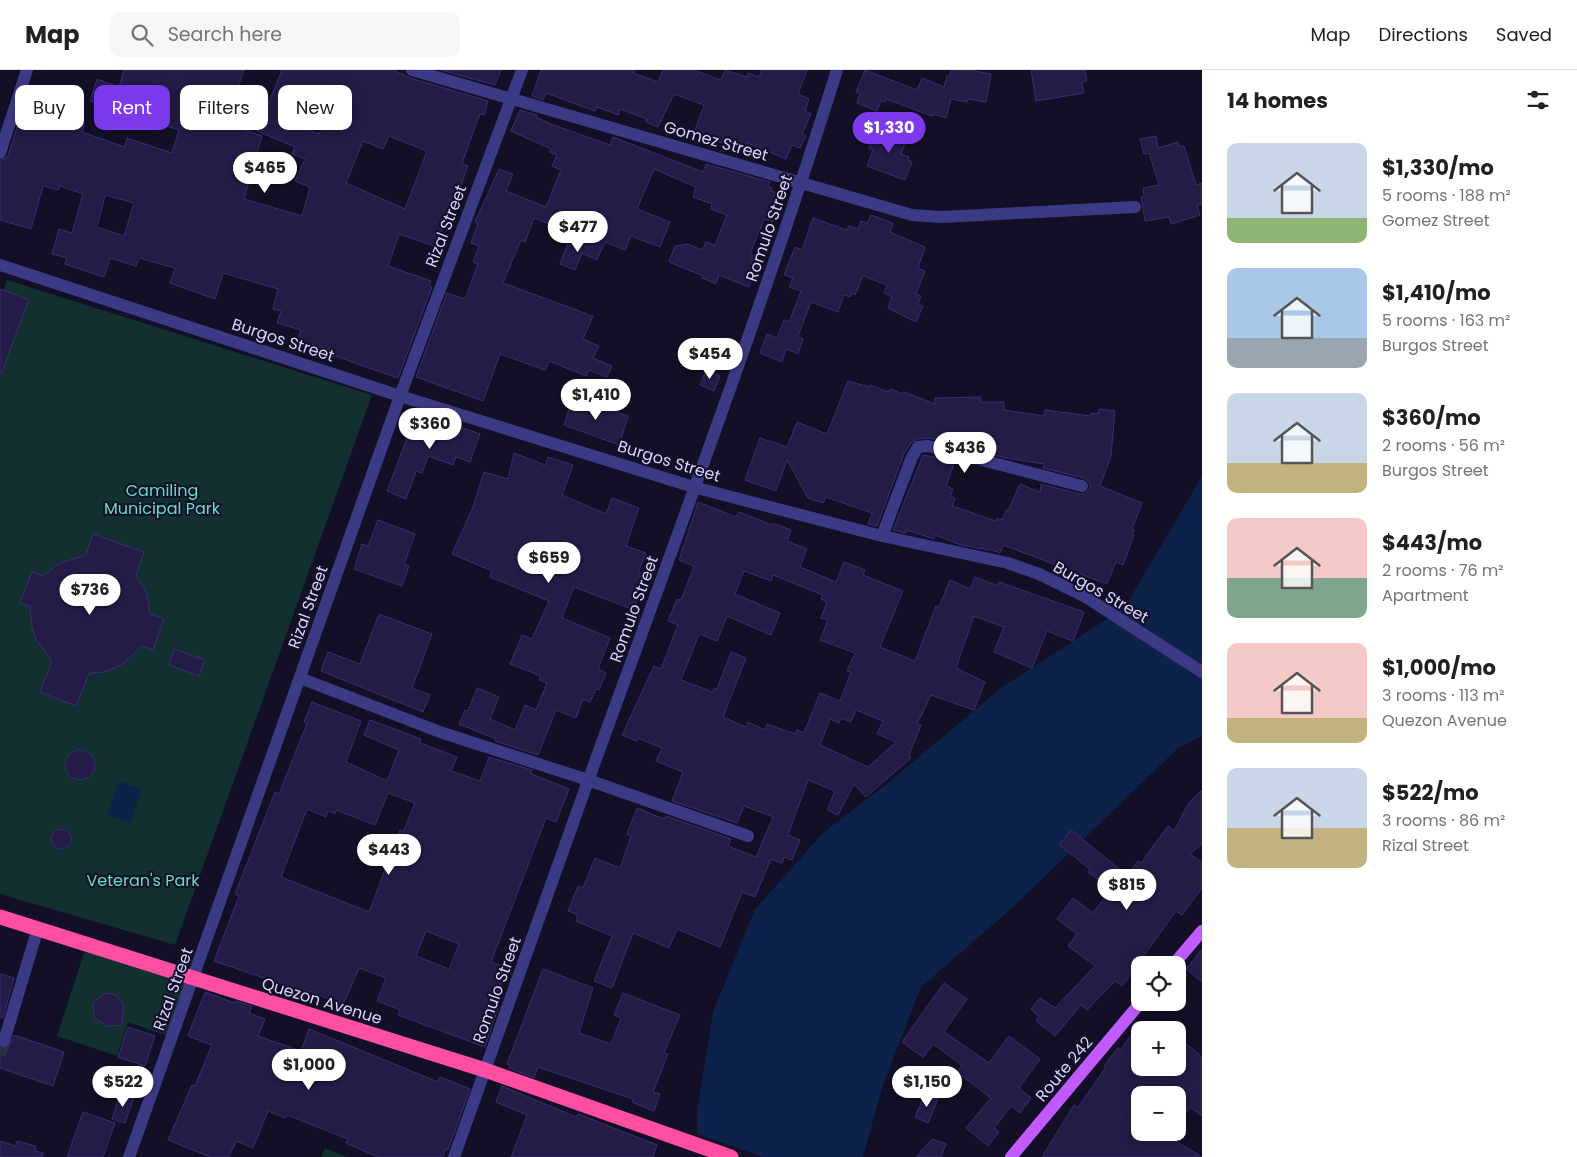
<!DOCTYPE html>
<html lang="en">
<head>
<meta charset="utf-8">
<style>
	:root { --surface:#fff; --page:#f6f6f6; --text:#202124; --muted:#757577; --line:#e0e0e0; --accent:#7c3aed }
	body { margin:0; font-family:Poppins,sans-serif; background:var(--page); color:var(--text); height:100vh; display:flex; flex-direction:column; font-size:19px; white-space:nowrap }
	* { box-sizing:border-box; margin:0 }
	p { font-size:16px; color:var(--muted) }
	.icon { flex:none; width:28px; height:28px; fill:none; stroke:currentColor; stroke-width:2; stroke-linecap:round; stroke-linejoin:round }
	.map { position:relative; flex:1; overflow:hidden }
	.drawer { display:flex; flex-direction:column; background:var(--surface); width:375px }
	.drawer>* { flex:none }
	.hud { position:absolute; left:15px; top:15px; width:475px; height:45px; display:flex; gap:10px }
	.tools { position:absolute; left:1131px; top:886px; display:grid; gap:10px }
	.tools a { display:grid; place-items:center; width:55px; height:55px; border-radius:10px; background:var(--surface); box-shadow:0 2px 12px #0003; font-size:25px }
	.price { position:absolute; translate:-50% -42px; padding:0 11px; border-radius:18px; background:#fff; color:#222; font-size:16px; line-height:32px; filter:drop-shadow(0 1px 2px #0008) }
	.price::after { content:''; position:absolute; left:50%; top:30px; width:15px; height:11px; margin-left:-8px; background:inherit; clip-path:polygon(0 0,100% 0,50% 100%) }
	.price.selected { background:var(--accent); color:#fff }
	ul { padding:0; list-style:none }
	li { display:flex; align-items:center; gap:15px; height:125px; padding:0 25px }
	li span { display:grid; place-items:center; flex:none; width:140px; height:100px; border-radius:10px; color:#555 }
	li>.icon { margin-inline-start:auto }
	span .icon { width:60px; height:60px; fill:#fffc; stroke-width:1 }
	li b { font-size:21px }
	h2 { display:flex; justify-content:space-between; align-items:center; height:60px; padding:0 25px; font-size:21px }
	.pill { padding:0 18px; border-radius:10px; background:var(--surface); box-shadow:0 2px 12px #0003; font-size:18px; line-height:45px }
	.pill.selected { background:var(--accent); color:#fff }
	header { display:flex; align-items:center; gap:30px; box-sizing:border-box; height:70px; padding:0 25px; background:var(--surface); border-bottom:1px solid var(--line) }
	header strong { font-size:24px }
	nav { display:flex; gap:28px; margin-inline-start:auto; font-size:18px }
	.search { width:350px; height:45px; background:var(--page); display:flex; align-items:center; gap:12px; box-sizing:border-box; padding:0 18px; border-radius:10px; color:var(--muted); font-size:19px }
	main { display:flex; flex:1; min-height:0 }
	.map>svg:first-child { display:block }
	.green { fill:#12302f }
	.water { fill:#0c2248 }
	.pier { fill:#130f26 }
	.building { fill:#241b47; stroke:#3b2d73; fill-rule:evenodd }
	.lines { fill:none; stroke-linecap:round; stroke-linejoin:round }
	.minor-tunnel { stroke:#312d47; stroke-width:12; stroke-dasharray:12 6; stroke-linecap:butt }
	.minor { stroke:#3d3a85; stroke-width:12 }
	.major { stroke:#c25bff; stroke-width:12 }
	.highway { stroke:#ff4fa3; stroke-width:15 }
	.labels { text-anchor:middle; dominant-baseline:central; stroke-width:4; stroke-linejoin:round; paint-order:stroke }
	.street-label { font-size:16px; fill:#d9d4ff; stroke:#130f26 }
	.park-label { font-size:16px; fill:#5fe0c0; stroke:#130f26 }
</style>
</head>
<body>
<header>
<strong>Map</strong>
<div class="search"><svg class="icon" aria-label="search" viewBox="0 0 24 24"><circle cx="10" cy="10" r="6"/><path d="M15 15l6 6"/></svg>Search here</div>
<nav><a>Map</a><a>Directions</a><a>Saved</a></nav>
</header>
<main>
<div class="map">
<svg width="1202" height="1087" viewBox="0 0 1202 1087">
	<rect width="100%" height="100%" fill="#130f26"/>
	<path class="green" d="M7,210l365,115 -197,550 -175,-51v-592z
		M85,880l100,33 -17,53 -40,-14 -11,34 -60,-20z
		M325,1078l22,9h-26z"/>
	<path class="water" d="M1202,406v260l-24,12 -168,162 -89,77 -39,101 -19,69h-166v-45l16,-100 42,-103 69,-77 64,-49 113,-95 124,-81z
		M119,711l23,8 -12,34 -23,-8z"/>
	<path class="pier" d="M694,1063l69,24h-62l-7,-2z"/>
	<path class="building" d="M124,0h120l-17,49 3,1 -2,4 34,12 -18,63 58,17 8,-29 -15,-6 10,-22 -13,-5 3,-7 -38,-16 25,-61h111l17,8 78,23 -4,14 -4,-1 -11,29 -7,21 6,2 -11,30 -4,-2 -12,31 3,1 -3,7 2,1 -6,13 -38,-13 -11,32 43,15 -2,5 3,1 -34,91 -66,-23 2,-4 -37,-11 4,-10 -24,-7 4,-12 -8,-2 5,-20 -55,-16 -8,26 -45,-16 5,-15 -36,-10 -3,8 -26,-8 -6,19 -39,-13 2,-6 -15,-4 7,-25 13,4 11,-39 -23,-8 -2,4 -15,-4 -12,43 -31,-9v-59l8,-5 12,-38 3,1 3,-9 31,10 1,-3 26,8 -2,7 43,15 2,-9 45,15 7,-23 -45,-15 2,-7 -28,-9 -2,7 -16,-5 7,-22 22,8zM302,28l27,11 -10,25 -28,-11zM389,66l38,15 -22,58 -59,-26 17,-42 20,8zM105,125l29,8 -10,33 -27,-9z
		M441,0h60l-6,15z
		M541,0h94l-2,3 25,9 5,-12h31l27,10 4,-10 22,7 1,-4 11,4 3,-7h45l-9,24 11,5 -4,12 6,3 -9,20 4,2 -6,12 -8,-3 -6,14 -38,-16 -2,5 -23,-9 -1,4 -15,-6v-2l-12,-5 9,-25 -30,-11 -16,33 -12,-5 1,-3 -27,-10 -2,6 -21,-8 -2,4 -49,-18 -3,7 -11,-4z
		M865,0l52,20 5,-12 22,9 3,-11h3l1,-6h18l22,4 -5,28 -18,-3 -1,3 -16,-3 -5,19 -13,-4 -1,2 -46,-17 -2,3 -3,-2 -4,11 -20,-8 3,-10 -4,-1z
		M1031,0h54l2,11 -5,1 2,11 -48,8z
		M520,40l17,5 -1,2 12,6 62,22 3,-8 90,35 3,-8 64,18 -2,4 4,2 -1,3 12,4 -10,27 -9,-3 -14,35 4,2 -3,7 7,2 -9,22 -30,-12 -3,9 -14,-6 1,-2 -34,-14 6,-16 13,-2 14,6 4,-8 9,3 12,-30 -16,-6 1,-5 -19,-7 3,-10 -42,-18 -17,40 33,13 -10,25 -29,-11 -6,14 -20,-8 -8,18 -15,-7 -7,17 -15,-6 12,-31 -38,-15 -9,24 -4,-2 -18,43 90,33 -10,23 16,7 -6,12 19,8 -5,11 -18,-7 -3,6 -37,-15 -4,9 -45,-16 -17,47 -67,-24 31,-84 18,6 13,-35 -5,-2 6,-16 -8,-3 7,-20 -3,-1 24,-53 14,5 -7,17 40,16 15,-37 -9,-4 5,-11 -8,-3 2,-3 -40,-18z
		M877,56l23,9 -3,5 8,3 -4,11 8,3 -1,3 4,2 -7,18 -38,-14 6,-16 -4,-2z
		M1156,66l2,12 20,-6 2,5 4,-1 12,39 6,-2v21l-5,1 3,10 -29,9 -2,-7 -24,4 -4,-24 3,-1 -1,-8 16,-3 -10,-32 -5,1 -4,-15z
		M871,145l22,8 -3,9 35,15 -7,21 7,3 -9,23 5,2 -3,8 5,2 -7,16 -28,-14 4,-11 -8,-4 3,-8 -24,-9 -8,19 -3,-2 -2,4 -6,-2 -6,17 -27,-10 -13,34 5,3 -5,15 -12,-5 -4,13 -22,-9 7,-19 10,4 7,-18 5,2 12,-31 -12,-4 4,-9 -9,-3 11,-28 7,3 11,-32 34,12 2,-4 9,3 3,-8 6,2z
		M0,219l29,11 -28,74h-1z
		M706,300l14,6 -6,15 -14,-6z
		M848,311l21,6 1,-2 19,7 1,-3 13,5 1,-2 31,12v-6l46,-1v5h23v8l40,6 1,-6 46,6v-3l7,1 1,-5 16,2 -4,45 -11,30 42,17 -10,26 2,1 -2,5h2l-11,30 -7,-3 -9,22 -104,-39 -3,8 -11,-4 -1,1 -27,-5 -26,-10 -1,4 -27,-9 -1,3 -13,-3 30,-75 32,6 -9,25 7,3 -3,7 5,2 -3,8 44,15 1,-3 5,2 4,-10 2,1 12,-27 20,8 1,-8 39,10h5l5,-6v-5l-6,-5 -41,-10 1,-4 -38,-6 -76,-20 -13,1 -6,4 -7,11 -27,72 -9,-2 4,-11 -46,-16 -3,6 -15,-5 -21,-38 -11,31 -31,-11 15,-42 27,9 10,-25 30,12z
		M573,327l55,19 -9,29 -55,-20z
		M417,342l63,22 -10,28 -14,-5 -3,8 -25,-9 -6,17 -6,-2 -10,28 -19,-8z
		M514,383l31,12 3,-8 25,8 -11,30 44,19 6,-16 27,10 -13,38 20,7 -8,19 5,2 -9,22 4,1 -4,13 -60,-23 -12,31 48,20 -12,31 8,4 -7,17 -3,-1 -6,13 -7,-3 -7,19 -20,-8 -18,45 -43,-14 1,-2 -37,-15 6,-14 3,1 9,-23 22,9 -9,22 25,11 10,-25 11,5 11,-27 -8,-3 2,-4 -31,-12 12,-29 10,4 17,-38 -59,-24 2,-6 -40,-17 21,-47 11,-35 24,7z
		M698,432l38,15 3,-5 33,13 1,-2 18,7 -4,11 20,8 -7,18 36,15 8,-20 21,8 -2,5 40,16 -23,56 35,14 21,-55 3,1 11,-27 20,9 5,-12 23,9 1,-4 85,30 -11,29 -26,-10 -15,37 -38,-16 10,-25 -30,-11 -18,52 29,14 -11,28 -43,-15 -14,29 4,1 -12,30 2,3 -45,39 -12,-13 -16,31 -11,-5 8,-19 -27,-11 -20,55 12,5 -8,20 -8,-3 -2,6 -11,-4 -16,38 -13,-5 -22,55 -43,-18 -8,19 -36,-15 -21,55 -18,-7 18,-45 -36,-15 2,-6 -10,-4 10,-25 5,2 12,-30 25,10 11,-32 -4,-2 10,-26 27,11 2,-3 65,23 -3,7 28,11 17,-40 -29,-11 -7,17 -65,-22 11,-29 -27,-11 6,-13 -24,-10 -1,3 -15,-6 32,-69 7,3 17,-44 -10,-4 9,-22 4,1 13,-34 -15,-6zM744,501l27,10 2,-6 50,20 -2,4 6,3 -6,16 7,2 -8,20 35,13 -8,18 4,1 -11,29 -20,-8 -16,40 -7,-3 -2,4 -28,-10 -2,6 -17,-8 -2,5 -23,-10 23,-59 -15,-6 -14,37 -3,-1 -1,4 -32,-12 18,-46 18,7 10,-25 44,19 9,-22 -45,-19zM856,640l27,11 -6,13 19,8 -28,25 -48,-22 10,-26 9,4 2,-5 10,4z
		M378,450l37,14 -11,30 5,2 -7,20 -48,-17 8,-25 6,2z
		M93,464l51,18 -8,23 11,19 3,20 14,5 -11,31 -11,-4 -19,18 -18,8 -16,1 -13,33 -36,-14 12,-31 -15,-20 -5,-14 -2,-21 -10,-3 12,-31 11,4 17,-13 26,-8z
		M379,544l53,20 -20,54 18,7 -7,17 -102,-41 7,-19 32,12z
		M174,579l31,11 -6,16 -30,-11z
		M312,632l49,19 -15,41 41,19 12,-31 -35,-15 6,-15 51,19 -1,4 37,14 -6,14 29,10 9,-24 43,13 -1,4 38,15 -13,33 -10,-4 -55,144 17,6 -15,38 5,2 -13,39 -87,-32 2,-5 -23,-9 9,-23 -27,-10 -16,37 -37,-15 -1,2 -91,-31 25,-65 -4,-2 40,-102 4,2 28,-71 -3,-1zM388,723l27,10 -12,29 -3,-2 -31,82 -88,-35 26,-68 19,8 2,-6 7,3 1,-4 39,15zM426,861l33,13 -10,25 -33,-13z
		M65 695a15 15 0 1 1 30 0a15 15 0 1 1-30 0Z
		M1202,720v54l-12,10 12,8v26l-20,27 -6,-4 -54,75 -7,-5 -28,29 -6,-5 -26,31 -19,-15 3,-4 -8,-8 9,-11 15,10 40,-42 -27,-20 9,-12 -20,-15 16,-21 20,15 18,-24 -23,-17 2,-3 -31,-24 12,-15 56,45 11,-14 3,2 27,-37 6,5 14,-27z
		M51 769a10 10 0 1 1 20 0a10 10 0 1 1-20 0Z
		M1202,879v33l-16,-13z
		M543,899l50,19 -14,45 32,11 10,-26 -7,-3 9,-22 57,22 -16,38 4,1 -15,38 7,2 -6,17 -22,-9 1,-3 -95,-32 -4,11 -25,-10 1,-3 -3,-1z
		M0,904l14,4 -11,40 -3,-1z
		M944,913l23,16 -23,33 45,31 20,-27 31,23 -21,29 12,10 -11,15 -9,-7 -17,22 5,4 -11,14 -22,-18 25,-30 -34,-26 5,-7 -29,-21 -10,13 -21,-15z
		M205,922l29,11 1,-2 17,5 -3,7 16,6 -7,17 43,15 8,-22 129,53 2,-5 30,12 -22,61 -2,-1 -4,8h-64l-32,-14 2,-4 -61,-24 -2,3 -17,-7 -15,37 -17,-7 -7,16h-19l-42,-17 24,-55 3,1 17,-41 -24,-9z
		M105,923l11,2 7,9 -1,21 -15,1 -13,-8 -1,-15z
		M1140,954v44h38v-31l24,20v59l-12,-9 -12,18v-30h-38v37h32l-3,5 33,20h-160l32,-52 4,3 28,-41 -2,-1 14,-18 2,2z
		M128,957l27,9 -10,30 -27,-9z
		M14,965l50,17 -11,34 -53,-18v-20l9,-1z
		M502,1016l74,31 2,-3 79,31 -4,12h-142l16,-42 -31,-13z
		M121,1022l13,5 -9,26 -13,-4z
		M925,1024l13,5 -10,24 -13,-6z
		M83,1042l32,11 -12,34h-36z
		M932,1069l14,5 -5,13h-25z
		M0,1071l16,5 1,-5 19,5 -1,5 8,2 -1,4h-42z"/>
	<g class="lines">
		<path class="minor-tunnel" d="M0,985l4,-14"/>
		<path class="minor" d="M412,0l500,145 30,2 193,-10
			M0,83l27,-83
			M0,195l400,131 297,92 185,48 126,27 31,11 45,22 118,76
			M882,466l30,-79 6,-10 10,-1 154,40
			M300,608l140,54 148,48 160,56
			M4,971l34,-113
			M129,1087l271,-761 122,-326
			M454,1087c45,-125 89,-251 134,-376 86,-237 174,-471 249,-711"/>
		<path class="major" d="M1173,895l29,-34
			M1011,1087l130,-155"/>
		<path class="highway" d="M0,847l485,153 246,87"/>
	</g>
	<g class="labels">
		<g class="street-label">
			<text transform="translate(716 71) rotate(16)">Gomez Street</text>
			<text transform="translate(446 156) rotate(-69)">Rizal Street</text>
			<text transform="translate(769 158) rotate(-71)">Romulo Street</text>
			<text transform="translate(283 270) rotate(18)">Burgos Street</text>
			<text transform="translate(669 391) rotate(17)">Burgos Street</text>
			<text transform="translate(1101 522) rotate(30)">Burgos Street</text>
			<text transform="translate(308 537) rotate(-70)">Rizal Street</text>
			<text transform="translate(634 539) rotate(-70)">Romulo Street</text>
			<text transform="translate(173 919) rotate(-70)">Rizal Street</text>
			<text transform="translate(497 920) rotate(-70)">Romulo Street</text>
			<text transform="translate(322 931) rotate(17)">Quezon Avenue</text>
			<text transform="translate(1064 999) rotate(-50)">Route 242</text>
		</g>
		<g class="park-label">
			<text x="162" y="420">Camiling<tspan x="162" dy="18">Municipal Park</tspan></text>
			<text x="143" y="810">Veteran's Park</text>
		</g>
	</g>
</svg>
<div class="tools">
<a><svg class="icon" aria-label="locate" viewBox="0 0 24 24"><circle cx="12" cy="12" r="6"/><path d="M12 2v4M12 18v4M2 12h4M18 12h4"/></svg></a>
<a>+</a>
<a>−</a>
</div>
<b class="price selected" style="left:889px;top:84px">$1,330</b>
<b class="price" style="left:265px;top:124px">$465</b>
<b class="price" style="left:578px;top:183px">$477</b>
<b class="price" style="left:710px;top:310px">$454</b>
<b class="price" style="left:596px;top:351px">$1,410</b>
<b class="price" style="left:430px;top:380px">$360</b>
<b class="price" style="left:965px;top:404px">$436</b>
<b class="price" style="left:549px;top:514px">$659</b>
<b class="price" style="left:90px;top:546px">$736</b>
<b class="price" style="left:389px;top:806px">$443</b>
<b class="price" style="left:1127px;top:841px">$815</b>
<b class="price" style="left:309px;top:1021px">$1,000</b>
<b class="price" style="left:123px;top:1038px">$522</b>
<b class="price" style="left:927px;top:1038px">$1,150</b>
<div class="hud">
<a class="pill">Buy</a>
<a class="pill selected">Rent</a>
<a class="pill">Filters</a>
<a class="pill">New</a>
</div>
</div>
<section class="drawer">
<h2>14 homes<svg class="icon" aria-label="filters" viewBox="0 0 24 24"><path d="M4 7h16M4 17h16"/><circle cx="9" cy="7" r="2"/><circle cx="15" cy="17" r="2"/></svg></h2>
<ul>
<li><span style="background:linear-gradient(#c9d6e8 75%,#8fb573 0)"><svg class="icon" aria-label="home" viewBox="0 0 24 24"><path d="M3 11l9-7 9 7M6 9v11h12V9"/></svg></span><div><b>$1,330/mo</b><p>5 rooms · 188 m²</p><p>Gomez Street</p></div></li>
<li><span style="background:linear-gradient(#a9c7e8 70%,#9aa5b1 0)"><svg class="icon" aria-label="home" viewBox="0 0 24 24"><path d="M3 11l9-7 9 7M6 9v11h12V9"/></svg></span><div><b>$1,410/mo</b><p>5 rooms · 163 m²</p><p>Burgos Street</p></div></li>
<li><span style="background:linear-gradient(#c9d6e8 70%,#c2b280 0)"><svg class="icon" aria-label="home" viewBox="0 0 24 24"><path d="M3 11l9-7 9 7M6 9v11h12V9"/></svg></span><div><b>$360/mo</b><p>2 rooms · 56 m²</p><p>Burgos Street</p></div></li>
<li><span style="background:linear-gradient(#f6c9c9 60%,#7fa58c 0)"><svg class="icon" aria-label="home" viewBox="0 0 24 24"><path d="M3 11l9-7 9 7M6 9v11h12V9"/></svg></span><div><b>$443/mo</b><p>2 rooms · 76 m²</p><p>Apartment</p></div></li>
<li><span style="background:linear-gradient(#f6c9c9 75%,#c2b280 0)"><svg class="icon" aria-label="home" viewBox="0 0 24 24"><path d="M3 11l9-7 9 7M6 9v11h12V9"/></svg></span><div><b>$1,000/mo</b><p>3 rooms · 113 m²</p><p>Quezon Avenue</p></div></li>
<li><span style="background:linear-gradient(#c9d6e8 60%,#c2b280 0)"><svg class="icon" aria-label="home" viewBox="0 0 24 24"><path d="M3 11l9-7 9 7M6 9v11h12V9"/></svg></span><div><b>$522/mo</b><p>3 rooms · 86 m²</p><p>Rizal Street</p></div></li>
</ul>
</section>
</main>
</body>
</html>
